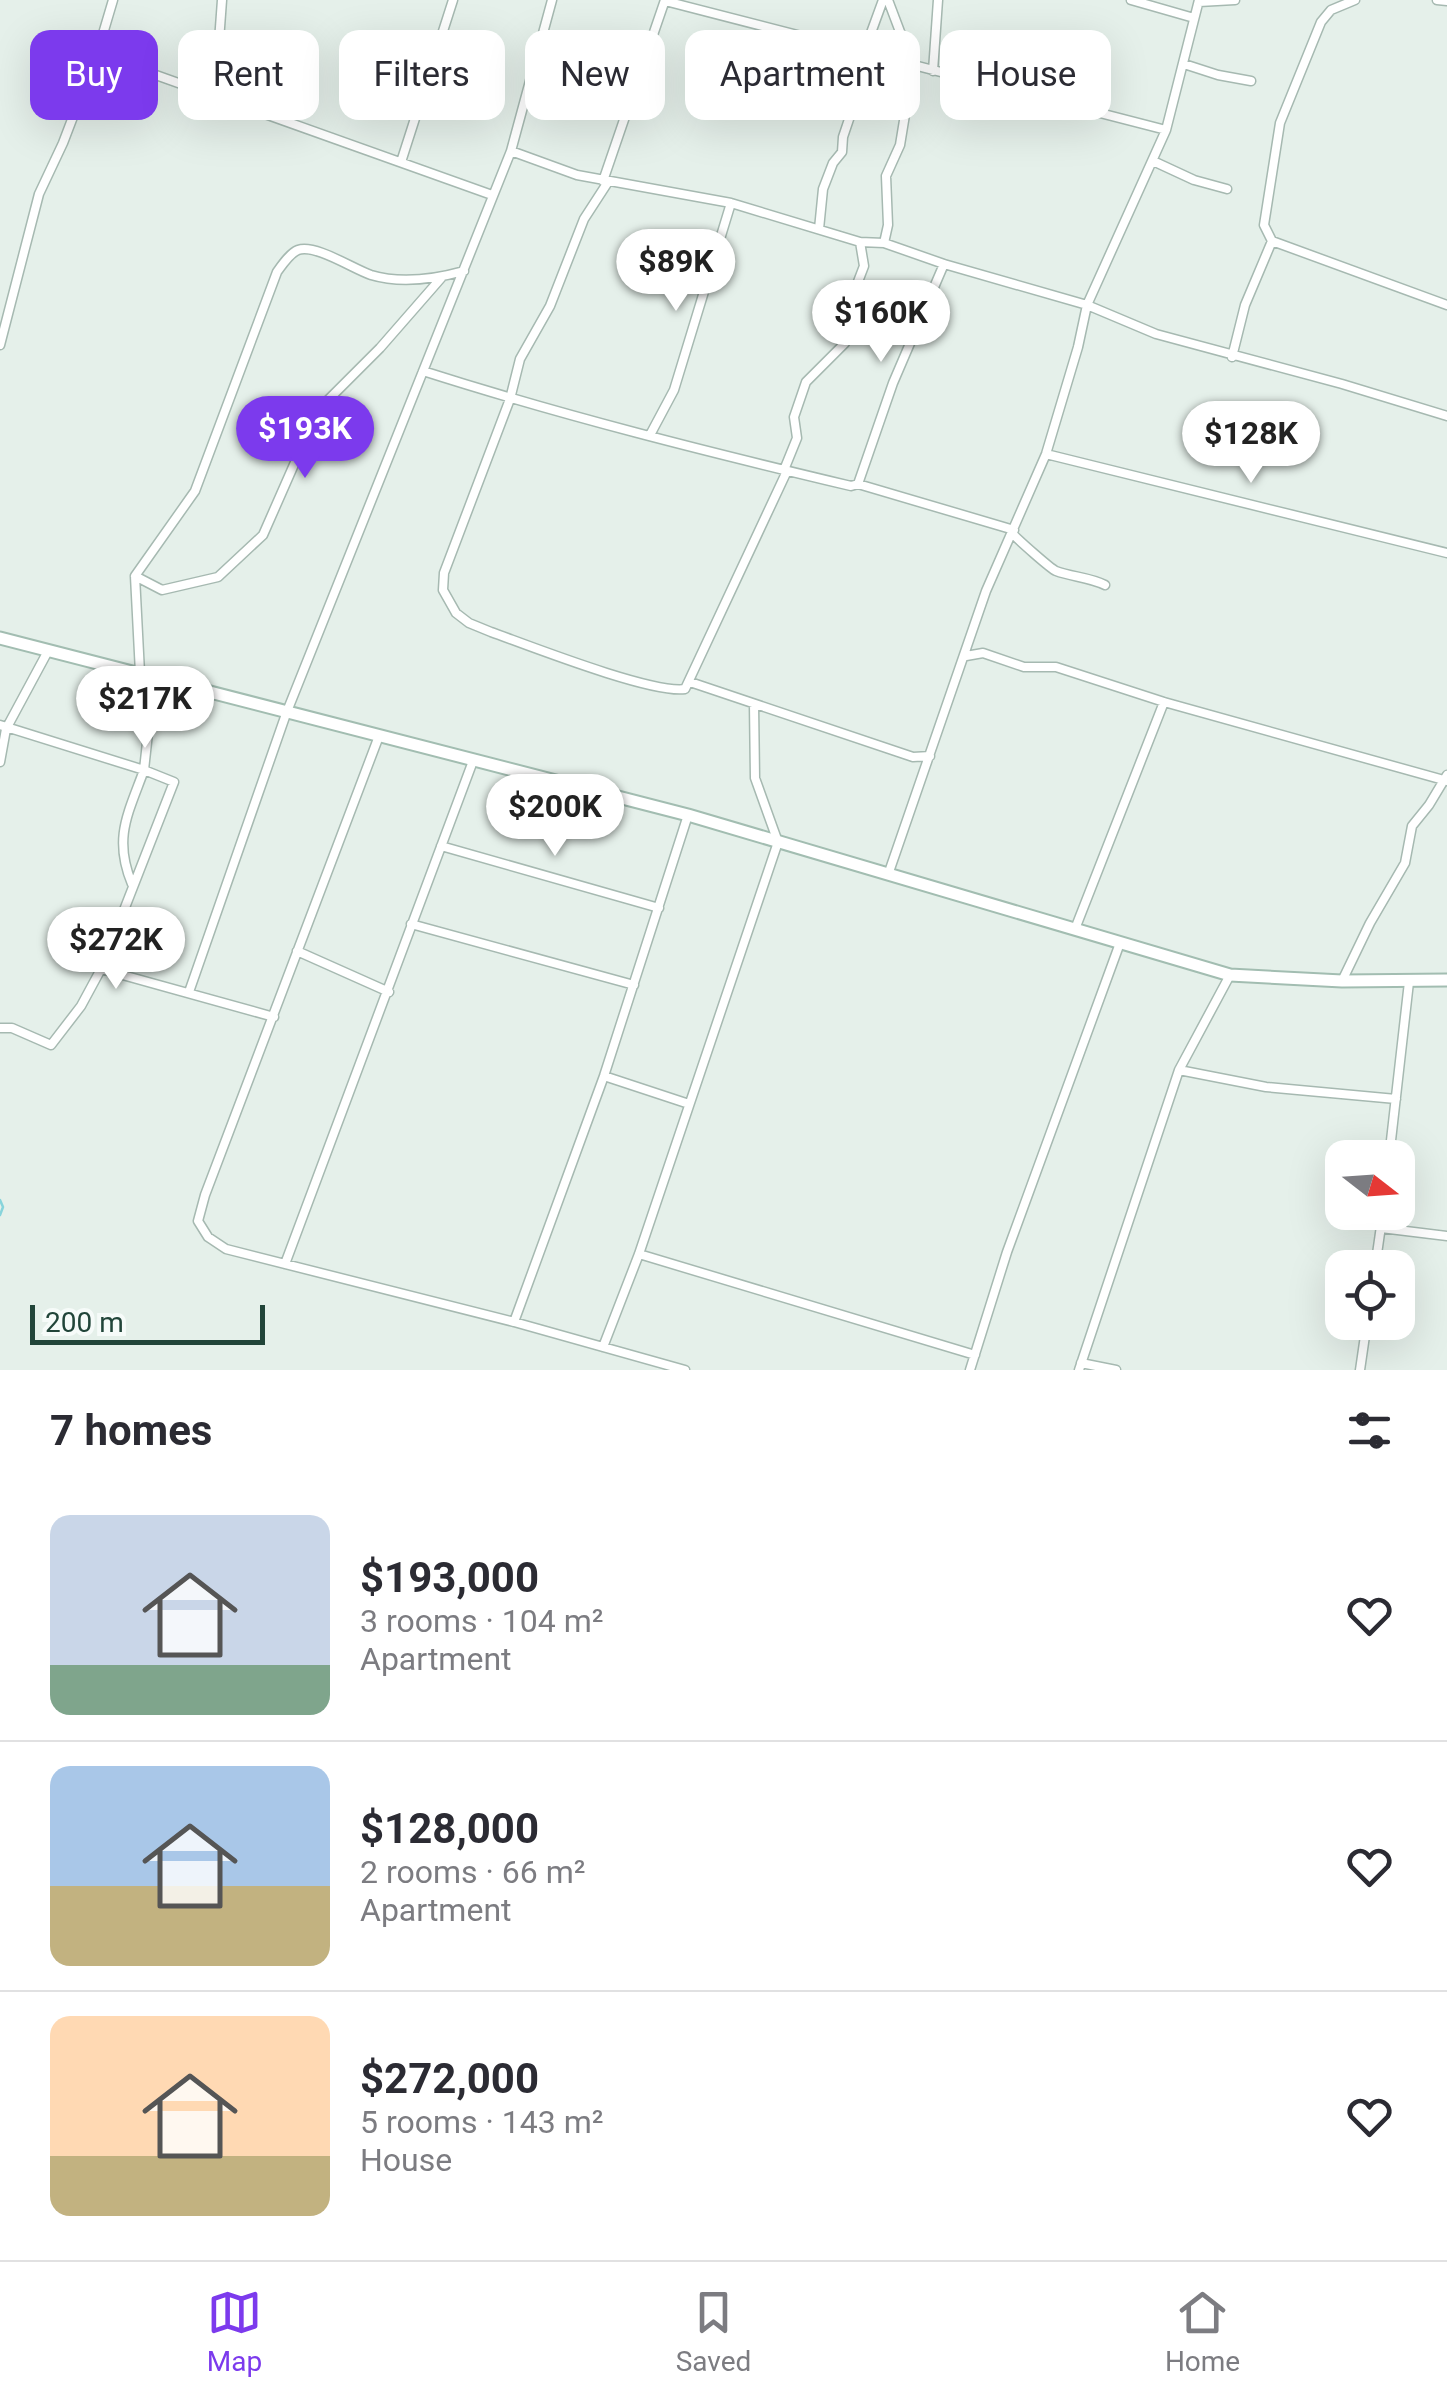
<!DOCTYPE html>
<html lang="en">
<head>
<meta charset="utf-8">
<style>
	:root { --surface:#fff; --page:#f7f7f7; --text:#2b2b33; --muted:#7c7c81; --line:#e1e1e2; --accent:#7c3aed }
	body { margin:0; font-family:Roboto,sans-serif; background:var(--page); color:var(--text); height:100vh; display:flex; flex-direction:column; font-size:38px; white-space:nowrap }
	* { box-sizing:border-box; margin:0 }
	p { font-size:32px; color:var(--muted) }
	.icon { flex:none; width:55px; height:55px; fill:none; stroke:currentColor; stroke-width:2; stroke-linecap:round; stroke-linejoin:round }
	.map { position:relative; height:1370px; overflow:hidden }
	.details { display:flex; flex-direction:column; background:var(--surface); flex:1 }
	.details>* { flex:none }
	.banner { position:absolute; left:30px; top:30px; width:1388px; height:90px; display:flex; gap:20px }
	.needle { width:65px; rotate:107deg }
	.fabs { position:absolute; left:1325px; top:1140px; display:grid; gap:20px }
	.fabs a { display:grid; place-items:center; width:90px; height:90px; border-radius:20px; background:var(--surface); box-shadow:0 10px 40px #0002; font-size:50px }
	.scale { position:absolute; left:30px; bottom:25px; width:235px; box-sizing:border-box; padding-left:10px; border:5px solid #214539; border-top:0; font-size:28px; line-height:35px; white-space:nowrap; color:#214539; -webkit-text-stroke:8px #f6fbf9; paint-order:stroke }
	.price { position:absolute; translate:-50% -85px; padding:0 22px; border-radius:35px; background:#fff; color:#222; font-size:32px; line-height:65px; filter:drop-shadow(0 2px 5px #0008) }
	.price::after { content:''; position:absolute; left:50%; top:60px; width:30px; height:22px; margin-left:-15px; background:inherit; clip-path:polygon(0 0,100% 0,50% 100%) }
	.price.selected { background:var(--accent); color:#fff }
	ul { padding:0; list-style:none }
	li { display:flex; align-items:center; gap:30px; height:250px; padding:0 50px }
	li+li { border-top:2px solid var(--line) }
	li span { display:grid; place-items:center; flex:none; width:280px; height:200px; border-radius:20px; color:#555 }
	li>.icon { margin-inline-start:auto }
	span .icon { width:120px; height:120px; fill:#fffc; stroke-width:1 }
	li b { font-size:42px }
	h2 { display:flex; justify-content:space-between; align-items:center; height:120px; padding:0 50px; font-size:42px }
	.pill { padding:0 35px; border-radius:20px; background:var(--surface); box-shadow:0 10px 40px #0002; font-size:35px; line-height:90px }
	.pill.selected { background:var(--accent); color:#fff }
	.menu { display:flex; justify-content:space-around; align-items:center; height:140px; border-top:2px solid var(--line); background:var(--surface); font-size:28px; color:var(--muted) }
	.menu a { display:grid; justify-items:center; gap:5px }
	.menu .selected { color:var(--accent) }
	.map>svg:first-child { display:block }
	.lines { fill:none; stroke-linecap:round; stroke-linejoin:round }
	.stream { stroke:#87d4db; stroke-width:2.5 }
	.street-casing { stroke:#a6b9b1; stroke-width:11 }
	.secondary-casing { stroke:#a2bdb1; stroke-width:15 }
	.street { stroke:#fff; stroke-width:8 }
	.secondary { stroke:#fff; stroke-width:11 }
</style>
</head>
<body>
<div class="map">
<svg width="1447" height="1370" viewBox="0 0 1447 1370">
	<rect width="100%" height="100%" fill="#e5f0ea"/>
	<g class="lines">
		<path class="stream" d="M0,1200l3,7 -3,8"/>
		<defs>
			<path id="street" d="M113,0l-16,54 395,141
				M1131,0l63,18
				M1437,0l10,1
				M665,1l501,129
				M1199,2l36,-2
				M864,52l19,-52
				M1184,64l34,11 33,6
				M933,71l5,-71
				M215,96l7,-96
				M511,151l66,24 154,28 129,39 24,1 60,21 143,41 69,29 186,50 105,32
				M1153,161l41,19 33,9
				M401,162l52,-162
				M603,181l62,-181
				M608,182l-24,37 -34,87 -30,53 -10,40 -66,174 -1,17 13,23 13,10 22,9c39,14 161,62 194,57l102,-218
				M819,229l4,-40 10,-26 9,-11 1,-15 28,-83
				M1272,241l175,64
				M884,243l4,-18 -2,-49 14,-31 13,-79 -25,-66
				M0,345l39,-151 24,-51 34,-89
				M1232,357l13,-52 27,-64 -8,-16 16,-102 41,-101 10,-12 24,-10
				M423,371c141,45 285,81 428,115l7,-2 156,46
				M650,435l24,-45 57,-187
				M1046,454l401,99
				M784,470l13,-32 -3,-21 12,-35 39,-39 6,-43 13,-34 -4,-24
				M858,484l35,-101 51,-119
				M1012,533c5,6 39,36 44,38 16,6 33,6 49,14
				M135,576l27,14 56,-13 45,-42 55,-125 62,-62 62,-71
				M966,656l17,-3 41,14h32l108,35 283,79
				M140,673l-5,-97 60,-85 82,-219c5,-7 13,-19 21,-22 18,-6 55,19 73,25 30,9 64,4 93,-4
				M690,682l223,75 17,-1
				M0,725l144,45c-16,44 -31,68 -12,114
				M379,736l-174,459 -7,26 10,16 18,12 288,73 171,48
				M0,762l6,-33 42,-78
				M441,846l218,62
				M889,872l97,-281 60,-137 32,-107 9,-42 79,-175 33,-130
				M411,924l223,61
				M1075,929l89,-227
				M297,951l92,41
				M101,969l73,-187 -30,-12 10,-92
				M1342,981l28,-58 35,-60 7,-37 17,-21 18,-30
				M189,992l97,-278 225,-563 41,-151
				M0,1028h12l39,17 30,-39 20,-37 173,48
				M1179,1070l87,17 130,12
				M604,1076l85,28
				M1389,1158l20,-176
				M1381,1228l66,8
				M639,1254l336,101
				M285,1264l188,-503
				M1375,1268l8,-56
				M514,1322l90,-246 84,-261
				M603,1347l36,-93 139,-412 -23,-64 -1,-74
				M1081,1363l35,7
				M970,1370l37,-118 113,-309
				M1079,1370l100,-300 51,-95
				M1360,1370l7,-48"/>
			<path id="secondary" d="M0,638l688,177 542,160 112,6 105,-1"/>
		</defs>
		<use href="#street" class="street-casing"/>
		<use href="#secondary" class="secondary-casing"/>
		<use href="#street" class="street"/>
		<use href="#secondary" class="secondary"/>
	</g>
</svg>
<div class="fabs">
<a><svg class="needle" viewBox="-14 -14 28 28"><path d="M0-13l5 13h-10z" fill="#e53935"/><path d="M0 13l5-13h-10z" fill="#7c7c81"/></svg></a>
<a><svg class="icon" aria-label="locate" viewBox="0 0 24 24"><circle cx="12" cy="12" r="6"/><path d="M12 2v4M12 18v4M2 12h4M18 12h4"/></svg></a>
</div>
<div class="scale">200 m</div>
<b class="price" style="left:676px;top:314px">$89K</b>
<b class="price" style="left:881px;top:365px">$160K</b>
<b class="price selected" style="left:305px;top:481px">$193K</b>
<b class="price" style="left:1251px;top:486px">$128K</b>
<b class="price" style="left:145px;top:751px">$217K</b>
<b class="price" style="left:555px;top:859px">$200K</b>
<b class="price" style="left:116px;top:992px">$272K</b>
<div class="banner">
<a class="pill selected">Buy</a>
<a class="pill">Rent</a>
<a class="pill">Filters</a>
<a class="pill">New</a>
<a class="pill">Apartment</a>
<a class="pill">House</a>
</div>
</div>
<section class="details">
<h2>7 homes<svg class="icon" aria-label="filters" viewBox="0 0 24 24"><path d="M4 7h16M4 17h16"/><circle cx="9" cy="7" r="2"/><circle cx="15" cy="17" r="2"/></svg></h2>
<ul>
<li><span style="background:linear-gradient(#c9d6e8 75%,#7fa58c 0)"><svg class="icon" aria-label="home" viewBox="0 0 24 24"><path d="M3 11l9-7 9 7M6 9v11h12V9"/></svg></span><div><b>$193,000</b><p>3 rooms · 104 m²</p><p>Apartment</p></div><svg class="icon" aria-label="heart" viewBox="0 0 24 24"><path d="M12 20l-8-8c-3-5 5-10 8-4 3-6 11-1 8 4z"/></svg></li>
<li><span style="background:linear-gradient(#a9c7e8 60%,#c2b280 0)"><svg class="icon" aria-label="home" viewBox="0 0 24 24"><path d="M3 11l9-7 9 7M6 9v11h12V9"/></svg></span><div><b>$128,000</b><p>2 rooms · 66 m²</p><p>Apartment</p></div><svg class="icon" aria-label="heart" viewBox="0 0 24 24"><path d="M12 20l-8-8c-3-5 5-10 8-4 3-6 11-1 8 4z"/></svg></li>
<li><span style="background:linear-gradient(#ffd9b3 70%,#c2b280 0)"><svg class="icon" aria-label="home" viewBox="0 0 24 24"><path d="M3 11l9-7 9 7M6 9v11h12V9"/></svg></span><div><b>$272,000</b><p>5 rooms · 143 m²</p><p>House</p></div><svg class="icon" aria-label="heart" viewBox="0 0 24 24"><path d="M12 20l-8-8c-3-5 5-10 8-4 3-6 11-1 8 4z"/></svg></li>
</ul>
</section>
<nav class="menu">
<a class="selected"><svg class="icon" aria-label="map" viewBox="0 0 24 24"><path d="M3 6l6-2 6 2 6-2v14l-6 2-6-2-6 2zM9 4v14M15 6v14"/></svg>Map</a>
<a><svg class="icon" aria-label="saved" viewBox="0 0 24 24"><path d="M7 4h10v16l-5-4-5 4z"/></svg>Saved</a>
<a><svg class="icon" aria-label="home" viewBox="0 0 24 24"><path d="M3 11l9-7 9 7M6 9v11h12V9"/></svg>Home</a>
</nav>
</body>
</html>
